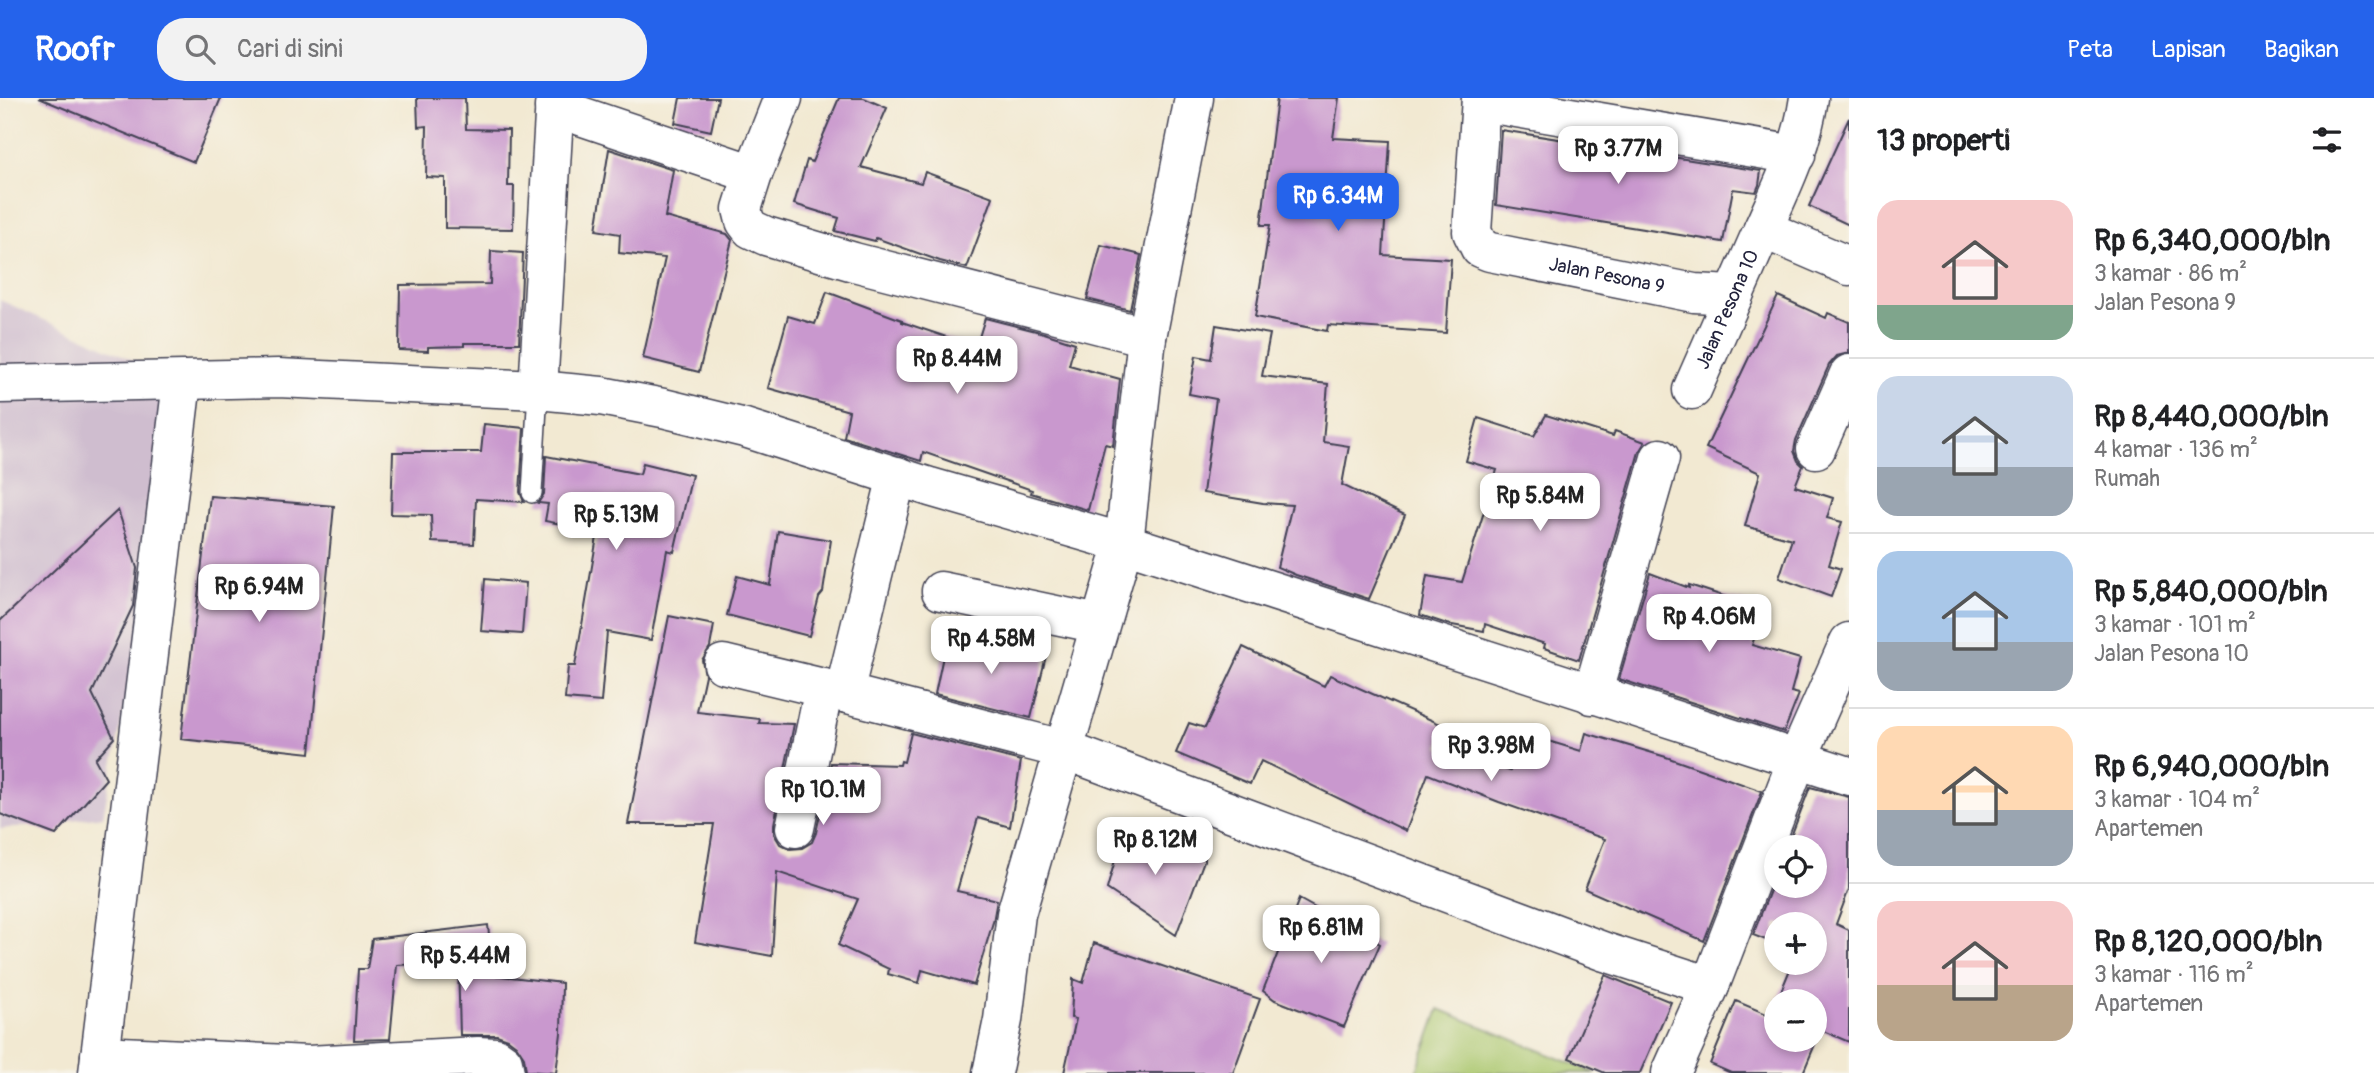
<!DOCTYPE html>
<html lang="id">
<head>
<meta charset="utf-8">
<style>
	:root { --surface:#fff; --page:#f2f2f2; --text:#202124; --muted:#757577; --line:#e0e0e0; --accent:#2563eb }
	body { margin:0; font-family:Pangolin,sans-serif; background:var(--page); color:var(--text); height:100vh; display:flex; flex-direction:column; font-size:26px; white-space:nowrap }
	* { box-sizing:border-box; margin:0 }
	p { font-size:23px; color:var(--muted) }
	.icon { flex:none; width:38px; height:38px; fill:none; stroke:currentColor; stroke-width:2; stroke-linecap:round; stroke-linejoin:round }
	.map { position:relative; flex:1; overflow:hidden }
	.details { display:flex; flex-direction:column; background:var(--surface); width:525px }
	.details>* { flex:none }
	.tools { position:absolute; left:1764px; top:737px; display:grid; gap:14px }
	.tools a { display:grid; place-items:center; width:63px; height:63px; border-radius:50%; background:var(--surface); box-shadow:0 4px 10px #0003; font-size:35px }
	.price { position:absolute; translate:-50% -60px; padding:0 16px; border-radius:14px; background:#fff; color:#222; font-size:23px; line-height:46px; filter:drop-shadow(0 2px 4px #0008) }
	.price::after { content:''; position:absolute; left:50%; top:42px; width:21px; height:16px; margin-left:-10px; background:inherit; clip-path:polygon(0 0,100% 0,50% 100%) }
	.price.active { background:var(--accent); color:#fff }
	ul { padding:0; list-style:none }
	li { display:flex; align-items:center; gap:21px; height:175px; padding:0 28px }
	li+li { border-top:2px solid var(--line) }
	li span { display:grid; place-items:center; flex:none; width:196px; height:140px; border-radius:21px; color:#555 }
	li>.icon { margin-inline-start:auto }
	span .icon { width:84px; height:84px; fill:#fffc; stroke-width:1 }
	li b { font-size:30px }
	h2 { display:flex; justify-content:space-between; align-items:center; height:84px; padding:0 28px; font-size:30px }
	header { display:flex; align-items:center; gap:42px; box-sizing:border-box; height:98px; padding:0 35px; background:var(--accent); color:#fff }
	header strong { font-size:33px }
	nav { display:flex; gap:38px; margin-inline-start:auto; font-size:24px }
	.search { width:490px; height:63px; background:var(--page); display:flex; align-items:center; gap:18px; box-sizing:border-box; padding:0 24px; border-radius:28px; color:var(--muted); font-size:26px }
	main { display:flex; flex:1; min-height:0 }
	.map>svg:first-child { display:block }
	.industrial { fill:#cfbdcf }
	.green { fill:#aac76e; stroke:#667454; stroke-width:2 }
	.building { fill:#c998ce }
	.lines { fill:none; stroke-linecap:round; stroke-linejoin:round }
	.service-casing { stroke:#414052; stroke-width:22 }
	.minor-casing { stroke:#414052; stroke-width:41 }
	.tertiary-casing { stroke:#414052; stroke-width:41 }
	.service { stroke:#fff; stroke-width:19 }
	.minor { stroke:#fff; stroke-width:38 }
	.tertiary { stroke:#fff; stroke-width:38 }
	.labels { text-anchor:middle; dominant-baseline:central; stroke-width:7; stroke-linejoin:round; paint-order:stroke }
	.street-label { font-size:19px; fill:#22223b; stroke:#f7f3e8 }
</style>
</head>
<body>
<header>
<strong>Roofr</strong>
<div class="search"><svg class="icon" aria-label="search" viewBox="0 0 24 24"><circle cx="10" cy="10" r="6"/><path d="M15 15l6 6"/></svg>Cari di sini</div>
<nav><a>Peta</a><a>Lapisan</a><a>Bagikan</a></nav>
</header>
<main>
<div class="map">
<svg width="1849" height="975" viewBox="0 0 1849 975">
	<rect width="100%" height="100%" fill="#f7f3e8"/>
	<filter id="ink" filterUnits="userSpaceOnUse"><feTurbulence type="fractalNoise" baseFrequency=".0143" numOctaves="2"/><feDisplacementMap in="SourceGraphic" scale="14" xChannelSelector="R" yChannelSelector="G"/><feConvolveMatrix kernelMatrix="1 2 1 2 8 2 1 2 1" color-interpolation-filters="sRGB"/></filter>
	<filter id="wash" filterUnits="userSpaceOnUse"><feTurbulence type="fractalNoise" baseFrequency=".00686" numOctaves="4" result="noise"/><feDisplacementMap in="SourceGraphic" scale="28" xChannelSelector="R" yChannelSelector="G"/><feGaussianBlur stdDeviation="1.57" result="paint"/><feColorMatrix in="noise" values="0 0 0 0 0 0 0 0 0 0 0 0 0 0 0 0 0 1.4 0 .05"/><feComposite in="paint" operator="in"/></filter>
	<g filter="url(#wash)">
		<rect width="100%" height="100%" fill="#f2e9d2"/>
		<path class="industrial" d="M0,202l182,82 -11,88 -68,346 -103,13z"/>
		<path class="green" d="M1439,911l156,64h-179z"/>
		<g id="blocks">
			<path class="building" d="M39,0h182l-27,64z
				M417,0h48l1,31 43,1 -1,56h6l-1,43 -68,-1v-50l-19,-1 1,-51 -9,1z
				M680,0h38l-7,33 -36,-8z
				M839,0h25l23,10 -26,59 60,16 4,-11 68,25 -26,71 -27,-7 -64,-23 -1,3 -40,-10 4,-13 -45,-14 13,-44 5,2z
				M1277,0h62l-6,40 57,3 -7,114 68,4 -5,74 -118,-8 -1,6 -72,-14 15,-92h-9z
				M1849,20v107l-40,-19z
				M1501,32l260,41 -2,14 -3,7 -23,-3 -10,53 -227,-37z
				M609,51l64,21 -8,47 62,17 5,6 -33,132 -56,-14 22,-100 -46,-5 1,-19 -24,-4z
				M1101,147l40,10 -11,55 -43,-11z
				M491,153l32,2 -4,90h-55v3l-36,1v4l-29,-1 1,-65 90,-1z
				M827,194l75,28v2l74,25 9,-29 59,15 31,10 -6,22 51,14 -7,67 -8,-2 -17,66 -57,-17 1,-3 -109,-38 -2,9 -77,-24 5,-26 -81,-23 20,-72 27,8z
				M1778,198l48,22 2,-5 21,9v31l-12,3 -8,9 -33,75 -2,11 4,10 5,5 -8,20 38,12 -6,20 15,4 -13,43 12,4 -10,28 -52,-19 13,-39 -47,-13 15,-53 -54,-25z
				M1216,227l54,9 -8,42 66,8 -5,58 26,4 -7,39 63,30 -36,84 -73,-24 -19,-8 15,-62 -29,-2 -60,-10 13,-94 -27,-5 7,-38 15,3z
				M1546,317l67,21 2,-5 30,11 -6,10 -60,208 -35,-12 1,-4 -60,-20 -1,7 -37,-7 -27,-9 7,-39 35,6 35,-112 -31,-9 12,-43 56,18z
				M484,326l40,4 -4,64 4,10 -48,-3 -2,45 -42,-2 -1,-27 -40,-1 2,-62h88z
				M546,358l94,18 3,-11 49,12 -18,77 -7,-2 -16,90 -44,-8 -6,70 -36,-3 3,-33h7l23,-135 -53,-10 3,-17 -10,-1 6,-9z
				M210,398l124,10 -24,247 -129,-14z
				M118,412l19,58 -4,38 -41,87 22,45 -19,21 11,20 -50,56 -56,-21v-193z
				M778,433l53,9 -8,52 -4,5 -10,39 -82,-21 10,-39 33,9z
				M1650,475l39,15v-3l37,12 39,9 -13,39 48,14 -9,33 8,2 -15,38 -165,-53z
				M485,481l41,4 -4,51 -41,-3z
				M669,518l45,9 -4,22 -8,13 3,15 -8,37 63,7 -1,4 35,1 -20,100v10l6,10 10,5 12,-1 10,-6 4,-9 15,-70 69,2 1,-4 3,1 7,-29 110,28 -11,66 -32,-9 -21,73 40,9 -4,22 -19,63 -52,-15 -3,13 -31,-9 1,-5 -51,-24 20,-46 -81,-27 -5,84 -77,-14 19,-118h-86z
				M947,539l51,11 1,-4 47,12 -15,62 -96,-24z
				M1243,549l81,39 6,-11 117,52 -8,20 71,24 12,-38 59,18 5,-18 80,24 96,34 -58,150 -119,-52 20,-50 -106,-37 -71,-28 -22,57 -145,-70 -11,23 -74,-31 13,-30 16,5z
				M1810,689l39,10v92l-13,35 13,6v112l-28,-12 -18,43h-72l-21,-9 26,-63 35,15 5,-13v37h39v-39h-38l16,-39h22v-38h-39v20l-23,-9 23,-60v11h39v-39h-28z
				M1124,730l43,14 38,16 -29,77 -69,-46z
				M1299,801l81,45 -36,83 -69,-27 -12,-9z
				M488,827l5,50 69,8 -1,50 -5,40 -30,-2 -2,-14 -8,-12 -8,-6 -11,-4h-37l-2,-73 -61,3 -7,74 -36,1 4,-71h9l5,-30z
				M1094,845l166,56 -27,74h-169l12,-54 -5,-1 2,-39 10,4z
				M1605,877l66,27 -31,71h-35l-36,-15z"/>
		</g>
	</g>
	<g filter="url(#ink)">
		<use href="#blocks" fill-opacity="0" stroke="#414052" stroke-width="2"/>
		<g class="lines">
			<defs>
				<path id="service" d="M532,395l6,-103"/>
				<g id="minor">
					<path d="M783,0l-30,76 -11,35 3,12 6,8 15,7 88,26 293,75"/>
					<path id="s1" d="M1481,0l-9,134 8,16 10,4 204,41 40,2"/>
					<path d="M1809,0c-7,49 -26,86 -46,131l86,37"/>
					<path d="M1481,4l315,53"/>
					<path d="M554,9l199,67"/>
					<path d="M538,292l17,-292"/>
					<path id="s2" d="M1692,292l71,-161"/>
					<path d="M1816,351l33,-75"/>
					<path d="M941,493l158,33"/>
					<path d="M723,566l121,29 218,56 543,203 105,34"/>
					<path d="M844,595l53,-217"/>
					<path d="M1592,597l68,-237"/>
					<path d="M795,730l29,-140"/>
					<path d="M100,957l208,10 170,-9 18,1 7,5 2,11"/>
					<path d="M98,975l84,-691"/>
					<path d="M992,975l11,-53 13,-106 108,-371 23,-206 47,-239"/>
					<path d="M1671,975l39,-87 87,-226 52,-118"/>
				</g>
				<path id="tertiary" d="M0,286l278,-6 260,12 63,6 62,12 82,20 185,59 194,56 725,233"/>
			</defs>
			<use href="#service" class="service-casing"/>
			<use href="#minor" class="minor-casing"/>
			<use href="#tertiary" class="tertiary-casing"/>
			<use href="#service" class="service"/>
			<use href="#minor" class="minor"/>
			<use href="#tertiary" class="tertiary"/>
		</g>
	</g>
	<g class="labels">
		<g class="street-label">
			<text stroke="none"><textPath href="#s1" startOffset="282">Jalan Pesona 9</textPath></text>
			<text stroke="none"><textPath href="#s2" startOffset="88">Jalan Pesona 10</textPath></text>
		</g>
	</g>
</svg>
<div class="tools">
<a><svg class="icon" aria-label="locate" viewBox="0 0 24 24"><circle cx="12" cy="12" r="6"/><path d="M12 2v4M12 18v4M2 12h4M18 12h4"/></svg></a>
<a>+</a>
<a>−</a>
</div>
<b class="price" style="left:1618px;top:88px">Rp 3.77M</b>
<b class="price active" style="left:1338px;top:135px">Rp 6.34M</b>
<b class="price" style="left:957px;top:298px">Rp 8.44M</b>
<b class="price" style="left:1540px;top:435px">Rp 5.84M</b>
<b class="price" style="left:616px;top:454px">Rp 5.13M</b>
<b class="price" style="left:259px;top:526px">Rp 6.94M</b>
<b class="price" style="left:1709px;top:556px">Rp 4.06M</b>
<b class="price" style="left:991px;top:578px">Rp 4.58M</b>
<b class="price" style="left:1491px;top:685px">Rp 3.98M</b>
<b class="price" style="left:823px;top:729px">Rp 10.1M</b>
<b class="price" style="left:1155px;top:779px">Rp 8.12M</b>
<b class="price" style="left:1321px;top:867px">Rp 6.81M</b>
<b class="price" style="left:465px;top:895px">Rp 5.44M</b>
</div>
<section class="details">
<h2>13 properti<svg class="icon" aria-label="filters" viewBox="0 0 24 24"><path d="M4 7h16M4 17h16"/><circle cx="9" cy="7" r="2"/><circle cx="15" cy="17" r="2"/></svg></h2>
<ul>
<li><span style="background:linear-gradient(#f6c9c9 75%,#7fa58c 0)"><svg class="icon" aria-label="home" viewBox="0 0 24 24"><path d="M3 11l9-7 9 7M6 9v11h12V9"/></svg></span><div><b>Rp 6,340,000/bln</b><p>3 kamar · 86 m²</p><p>Jalan Pesona 9</p></div></li>
<li><span style="background:linear-gradient(#c9d6e8 65%,#9aa5b1 0)"><svg class="icon" aria-label="home" viewBox="0 0 24 24"><path d="M3 11l9-7 9 7M6 9v11h12V9"/></svg></span><div><b>Rp 8,440,000/bln</b><p>4 kamar · 136 m²</p><p>Rumah</p></div></li>
<li><span style="background:linear-gradient(#a9c7e8 65%,#9aa5b1 0)"><svg class="icon" aria-label="home" viewBox="0 0 24 24"><path d="M3 11l9-7 9 7M6 9v11h12V9"/></svg></span><div><b>Rp 5,840,000/bln</b><p>3 kamar · 101 m²</p><p>Jalan Pesona 10</p></div></li>
<li><span style="background:linear-gradient(#ffd9b3 60%,#9aa5b1 0)"><svg class="icon" aria-label="home" viewBox="0 0 24 24"><path d="M3 11l9-7 9 7M6 9v11h12V9"/></svg></span><div><b>Rp 6,940,000/bln</b><p>3 kamar · 104 m²</p><p>Apartemen</p></div></li>
<li><span style="background:linear-gradient(#f6c9c9 60%,#b9a48a 0)"><svg class="icon" aria-label="home" viewBox="0 0 24 24"><path d="M3 11l9-7 9 7M6 9v11h12V9"/></svg></span><div><b>Rp 8,120,000/bln</b><p>3 kamar · 116 m²</p><p>Apartemen</p></div></li>
</ul>
</section>
</main>
</body>
</html>
